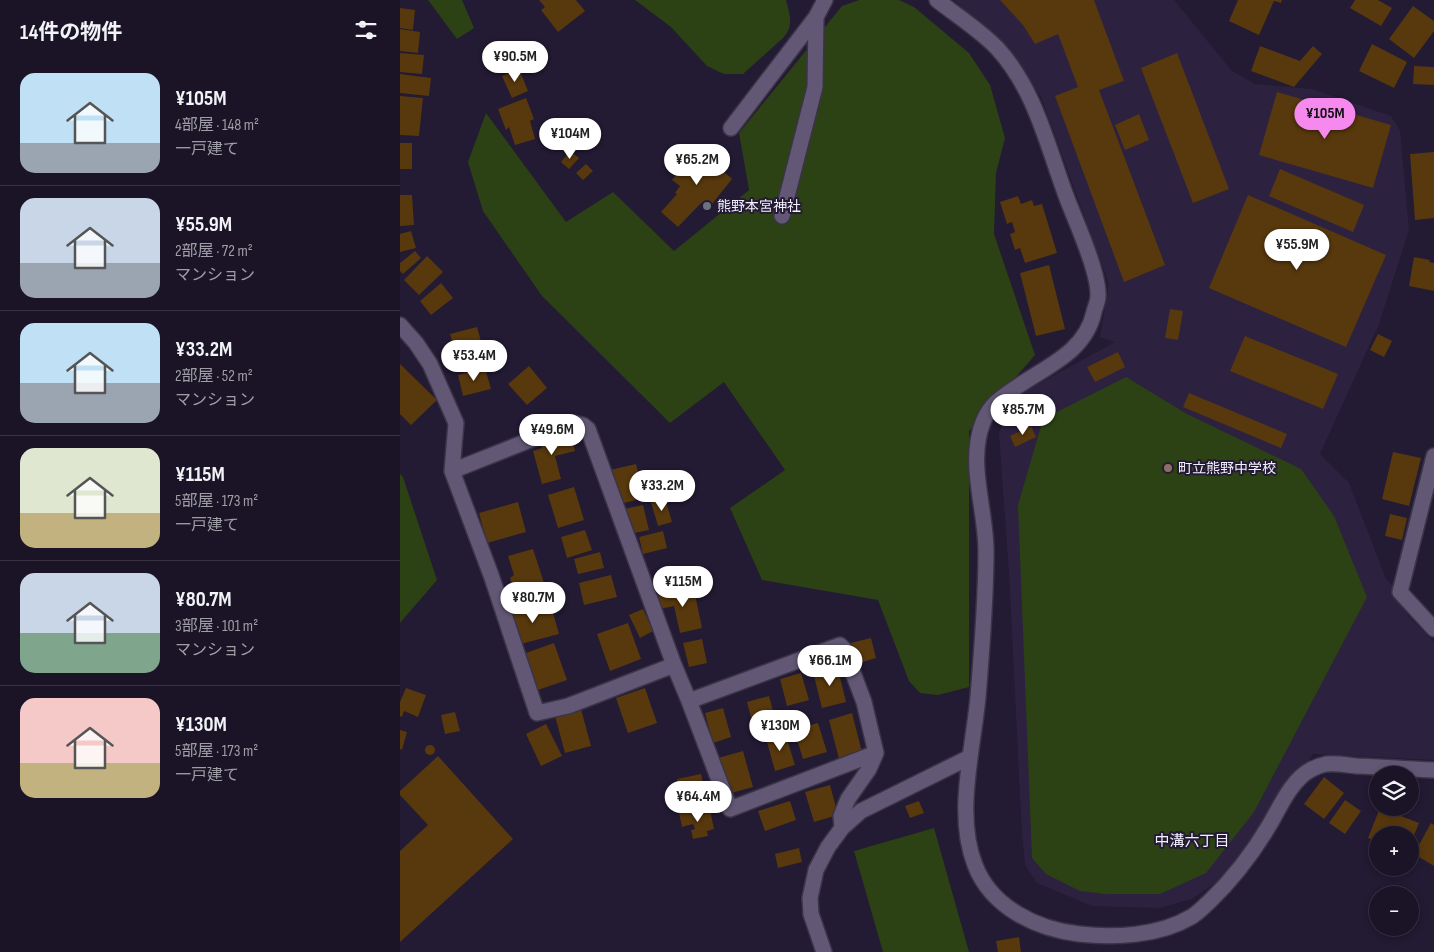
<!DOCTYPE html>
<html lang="ja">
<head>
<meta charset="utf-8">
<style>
	:root { --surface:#1a1426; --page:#272132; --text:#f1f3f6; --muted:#9f9ea7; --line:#383343; --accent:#f589ee }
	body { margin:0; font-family:"Sofia Sans Condensed","Noto Sans JP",sans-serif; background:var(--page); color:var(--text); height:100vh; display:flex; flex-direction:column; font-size:19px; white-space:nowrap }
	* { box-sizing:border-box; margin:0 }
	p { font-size:16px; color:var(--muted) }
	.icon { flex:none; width:28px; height:28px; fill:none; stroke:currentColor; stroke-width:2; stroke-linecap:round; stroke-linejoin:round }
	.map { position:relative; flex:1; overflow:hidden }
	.panel { display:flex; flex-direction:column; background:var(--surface); width:400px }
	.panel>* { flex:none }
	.fabs { position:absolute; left:969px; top:766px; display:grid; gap:10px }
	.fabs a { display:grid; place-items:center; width:50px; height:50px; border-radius:50%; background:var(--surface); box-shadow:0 2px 8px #0003,0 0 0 1px var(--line); font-size:25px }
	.price { position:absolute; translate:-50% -42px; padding:0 11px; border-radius:18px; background:#fff; color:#222; font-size:16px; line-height:32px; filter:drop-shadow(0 1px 2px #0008) }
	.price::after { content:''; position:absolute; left:50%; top:30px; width:15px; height:11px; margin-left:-8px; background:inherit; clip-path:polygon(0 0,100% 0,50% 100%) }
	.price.active { background:var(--accent); color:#111 }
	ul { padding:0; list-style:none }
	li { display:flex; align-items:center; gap:15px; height:125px; padding:0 20px }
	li+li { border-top:1px solid var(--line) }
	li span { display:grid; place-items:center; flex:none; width:140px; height:100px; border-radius:15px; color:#555 }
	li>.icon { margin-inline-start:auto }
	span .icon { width:60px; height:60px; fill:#fffc; stroke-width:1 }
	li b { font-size:21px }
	h2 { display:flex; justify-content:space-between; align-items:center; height:60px; padding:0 20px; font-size:21px }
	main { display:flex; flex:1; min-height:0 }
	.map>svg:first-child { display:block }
	.built { fill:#2d2140 }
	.green { fill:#2c4214 }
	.building { fill:#58380d }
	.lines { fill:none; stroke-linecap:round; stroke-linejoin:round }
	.minor-casing { stroke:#3b3447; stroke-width:18 }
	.minor { stroke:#625875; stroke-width:15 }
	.worship-dot { fill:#6b7280; stroke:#231a33; stroke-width:2 }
	.education-dot { fill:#8d6e63; stroke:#231a33; stroke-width:2 }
	.labels { text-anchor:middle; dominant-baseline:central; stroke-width:4; stroke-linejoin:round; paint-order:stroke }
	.poi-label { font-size:14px; fill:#f3effd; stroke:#231a33; text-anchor:start }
	.neighbourhood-label { font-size:15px; fill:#f3effd; stroke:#231a33 }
</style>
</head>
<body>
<main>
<section class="panel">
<h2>14件の物件<svg class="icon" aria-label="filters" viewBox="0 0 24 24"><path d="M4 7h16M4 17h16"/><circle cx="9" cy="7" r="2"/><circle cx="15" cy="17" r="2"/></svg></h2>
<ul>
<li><span style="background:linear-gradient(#bfe0f5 70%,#9aa5b1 0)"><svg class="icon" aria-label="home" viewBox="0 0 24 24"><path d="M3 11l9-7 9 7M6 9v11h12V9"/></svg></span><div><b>¥105M</b><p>4部屋 · 148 m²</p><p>一戸建て</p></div></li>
<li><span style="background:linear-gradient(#c9d6e8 65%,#9aa5b1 0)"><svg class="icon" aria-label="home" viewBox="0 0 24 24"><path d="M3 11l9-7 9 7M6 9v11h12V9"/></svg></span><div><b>¥55.9M</b><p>2部屋 · 72 m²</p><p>マンション</p></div></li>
<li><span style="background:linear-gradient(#bfe0f5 60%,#9aa5b1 0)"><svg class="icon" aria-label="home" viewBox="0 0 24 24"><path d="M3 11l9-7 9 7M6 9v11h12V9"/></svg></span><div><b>¥33.2M</b><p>2部屋 · 52 m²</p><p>マンション</p></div></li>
<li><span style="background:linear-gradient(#dfe7d0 65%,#c2b280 0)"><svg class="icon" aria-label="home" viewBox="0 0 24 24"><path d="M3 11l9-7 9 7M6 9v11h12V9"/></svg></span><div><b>¥115M</b><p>5部屋 · 173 m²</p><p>一戸建て</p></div></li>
<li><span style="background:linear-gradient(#c9d6e8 60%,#7fa58c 0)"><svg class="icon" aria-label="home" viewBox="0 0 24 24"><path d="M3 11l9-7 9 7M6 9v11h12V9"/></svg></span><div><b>¥80.7M</b><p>3部屋 · 101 m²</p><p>マンション</p></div></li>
<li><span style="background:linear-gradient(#f6c9c9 65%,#c2b280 0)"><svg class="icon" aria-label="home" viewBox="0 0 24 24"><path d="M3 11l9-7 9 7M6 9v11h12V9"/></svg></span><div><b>¥130M</b><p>5部屋 · 173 m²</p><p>一戸建て</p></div></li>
</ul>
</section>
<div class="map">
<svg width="1034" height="952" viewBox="0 0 1034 952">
	<rect width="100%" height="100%" fill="#231a33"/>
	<path class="built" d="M554,0h220l58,71 23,13 57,5 79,27 9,15 9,99 -30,94 -59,130 29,29 37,96 9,9 13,28 26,26v118l-121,-6 -81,117 -40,28 -33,9 -67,-2 -55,-23 -12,-18 -3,-30 -13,-263 -10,-139 14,-35 102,-56 -15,-5 9,-53 -68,-187 -42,-56z"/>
	<path class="green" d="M28,0h34l12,28 -17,11z
		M235,0h151c4,15 8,26 -3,38l-40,36h-19l-17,-8 -36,-39z
		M459,0h40l15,7 55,46 21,32 15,53 -9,35 -2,61 41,121 -66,76v256l-31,8 -18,-2 -11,-12 -31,-81 -116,-20 -32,-72 55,-38 -61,-88 -54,41 -128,-127 -59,-85 -15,-49 18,-49 80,109 47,-30 61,59 75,-61 -10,-57 103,-127z
		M726,377l61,37 114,55 33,47 33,81 -113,215 -48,61 -46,21h-54l-26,-3 -34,-17 -14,-16 -14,-353 25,-86z
		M0,474l3,3 34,103 -37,43z
		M534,828l35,124h-86l-29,-101z"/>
	<path class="building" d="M139,0h37l9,11 -27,21 -17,-22 4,-3z
		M600,0h94l30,81 -25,9 66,175 -41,17 -69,-186 23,-9 -20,-53 -23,10 -12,-19z
		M838,0h44l-1,3 -7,-2 -15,34 -30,-14z
		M955,0h23l14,8 -11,18 -31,-18z
		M1013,6l21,15v10l-20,27 -25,-19z
		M0,8l15,2 -2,20 -13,-2z
		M0,29l20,3 -2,21 -18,-2z
		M972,44l35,18 -13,26 -35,-17z
		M860,46l40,15 13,-15 9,8 -28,33 -43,-16z
		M0,53l24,2 -2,19 -22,-2z
		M777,53l52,136 -36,14 -52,-135z
		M1014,66l20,1v18l-21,-1z
		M119,69l9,22 -16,7 -10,-22z
		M0,74l31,4 -2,18 -29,-3z
		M877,92l114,33 -18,63 -114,-33z
		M0,96l23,2 -4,38 -19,-1z
		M126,98l8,21 -4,2 5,18 -20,6 -6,-18 -3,3 -8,-21z
		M739,114l10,26 -24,10 -10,-25z
		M0,143h12v26h-12z
		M296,150l9,7 4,-5 18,15 -4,4 9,8 -24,30 -7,-6 -23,24 -17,-15 16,-18 -2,-1 5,-7 -8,-6z
		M170,151l9,7 -10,11 -8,-7z
		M1034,152v66l-19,2 -5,-66z
		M186,164l7,7 -10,9 -7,-7z
		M880,169l84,36 -11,27 -84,-36z
		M0,195h12l2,30 -14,1z
		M848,195l138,60 -40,92 -137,-59z
		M618,196l3,8 11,-4 2,6 8,-2 15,49 -32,10 -5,-15 -5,2 -5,-16 5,-2 -3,-10 -5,2 -7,-22z
		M11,231l5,17 -16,4v-18z
		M15,251l6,7 -18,16 -3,-3v-8z
		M27,256l16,16 -24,23 -15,-15z
		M1014,257l16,3 -1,2 5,1v28l-25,-5z
		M649,265l16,64 -29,7 -16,-63z
		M41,283l12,15 -22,17 -11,-14z
		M770,309l13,2 -5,29 -13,-2z
		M77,327l5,18 -27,7 -5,-18z
		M978,334l14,7 -8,16 -14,-7z
		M845,336l93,38 -15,35 -93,-38z
		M718,352l7,15 -30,15 -8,-15z
		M0,364l37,36 -26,25 -11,-11z
		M129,366l18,22 -20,17 -19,-21z
		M85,368l6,21 -28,7 -5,-21z
		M789,393l98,41 -6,14 -98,-41z
		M631,426l5,11 -21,10 -5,-11z
		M170,432l5,19 -20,5 6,23 -19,5 -9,-33 9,-3 -3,-8z
		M993,452l28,6 -12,48 -27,-7z
		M236,464l9,34 -26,6 -9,-34z
		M174,487l10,33 -26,8 -10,-33z
		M265,498l7,24 -14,4 -7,-24z
		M118,502l8,30 -39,11 -8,-30z
		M243,505l6,25 -19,4 -6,-25z
		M990,514l17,4 -5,22 -17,-4z
		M185,530l7,20 -25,8 -6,-21z
		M263,531l4,17 -24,6 -4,-17z
		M133,549l14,43 -30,9 -7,-23 4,-3 -6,-19z
		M200,552l4,16 -26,6 -4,-15z
		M211,575l6,22 -33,8 -5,-22z
		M293,585l9,43 -22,5 -6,-27 -14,3 -3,-14z
		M150,602l9,32 -42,11 -9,-32z
		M243,609l10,22 -13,7 -11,-23z
		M228,623l13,36 -31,12 -13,-37z
		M471,638l5,20 -20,6 -5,-21z
		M302,639l5,24 -18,4 -6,-24z
		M154,643l13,37 -32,11 -12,-37z
		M437,665l9,37 -24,6 -9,-36z
		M401,673l8,27 -22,6 -7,-27z
		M6,688l20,7 -8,22 -14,-6 -2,6 -2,-1v-14z
		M245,688l12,35 -29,10 -12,-35z
		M369,696l8,30 -22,6 -8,-30z
		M323,708l8,29 -18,6 -8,-30z
		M181,709l10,37 -26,7 -10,-37z
		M55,712l5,19 -15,3 -4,-19z
		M452,713l10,39 -23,7 -10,-39z
		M418,723l9,29 -24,7 -9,-29z
		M146,724l16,32 -21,10 -15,-32z
		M0,730l7,2 -5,18 -2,-1z
		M385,733l10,32 -20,6 -9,-33z
		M25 750a5 5 0 1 1 10 0a5 5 0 1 1-10 0Z
		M343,751l10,36 -25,7 -10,-36z
		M38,756l75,83 -113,103v-91l28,-26 -28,-30v-4z
		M301,774l5,21 -24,6 -5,-22z
		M924,777l20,16 -20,26 -20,-15z
		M430,785l8,30 -24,7 -9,-30z
		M945,800l16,11 -16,23 -16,-11z
		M390,801l6,19 -31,11 -7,-20z
		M519,801l5,12 -14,5 -5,-12z
		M980,808l39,15 -9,22v-10h-32v7l-10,-4z
		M294,810l1,4 15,-4 4,19 -7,2 1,5 -15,3 -2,-9 4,-1 -2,-5 -11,3 -3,-14z
		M1031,823l3,2v41l-20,-12z
		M399,848l3,14 -24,6 -3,-14z
		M619,937l2,15h-23l-2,-11z"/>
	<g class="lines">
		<defs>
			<path id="minor" d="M537,0c19,15 44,31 60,48 39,42 51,101 71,153 9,23 31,72 30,95 0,6 -3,11 -4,16 -9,41 -48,54 -80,77 -15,10 -24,16 -31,33 -16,41 3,87 3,129 0,49 -4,98 -8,146 -5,53 -23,118 -3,168 16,42 61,64 104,69 36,4 80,2 112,-17 7,-4 12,-10 18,-15 25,-24 44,-49 61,-78 11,-19 22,-45 42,-55 4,-2 9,-4 14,-5 10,-1 21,1 31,2 26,1 51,3 77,4
				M331,128l85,-111
				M382,216l33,-129 1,-70 9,-17
				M0,325l16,18 14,21 26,59 -4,48 39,104 46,138 31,-7 106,-41
				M1034,456l-34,136 34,37
				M52,471l121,-48 10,2 5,4 86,236 15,36
				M440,645l4,4 20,53 12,51 -146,56 -41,-108z
				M442,828l-1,-12 7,-17 21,-30 7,-16
				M424,952l-13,-38 -1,-16 6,-28 12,-23 14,-19 19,-17 109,-54"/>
		</defs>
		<use href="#minor" class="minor-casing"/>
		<use href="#minor" class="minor"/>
	</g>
	<circle class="worship-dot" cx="307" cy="206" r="5"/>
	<circle class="education-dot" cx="768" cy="468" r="5"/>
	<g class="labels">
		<g class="poi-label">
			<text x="317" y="206">熊野本宮神社</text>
			<text x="778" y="468">町立熊野中学校</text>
		</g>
		<g class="neighbourhood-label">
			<text x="792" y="841">中溝六丁目</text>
		</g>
	</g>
</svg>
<div class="fabs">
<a><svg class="icon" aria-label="layers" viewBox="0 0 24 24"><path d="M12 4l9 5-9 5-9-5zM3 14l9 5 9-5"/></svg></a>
<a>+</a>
<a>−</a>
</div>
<b class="price" style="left:115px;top:83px">¥90.5M</b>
<b class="price active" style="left:925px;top:140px">¥105M</b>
<b class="price" style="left:170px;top:160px">¥104M</b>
<b class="price" style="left:297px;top:186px">¥65.2M</b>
<b class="price" style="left:897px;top:271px">¥55.9M</b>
<b class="price" style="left:74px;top:382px">¥53.4M</b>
<b class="price" style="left:623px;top:436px">¥85.7M</b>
<b class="price" style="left:152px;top:456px">¥49.6M</b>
<b class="price" style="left:262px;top:512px">¥33.2M</b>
<b class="price" style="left:283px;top:608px">¥115M</b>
<b class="price" style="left:133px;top:624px">¥80.7M</b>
<b class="price" style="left:430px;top:687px">¥66.1M</b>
<b class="price" style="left:380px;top:752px">¥130M</b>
<b class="price" style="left:298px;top:823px">¥64.4M</b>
</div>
</main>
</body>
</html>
